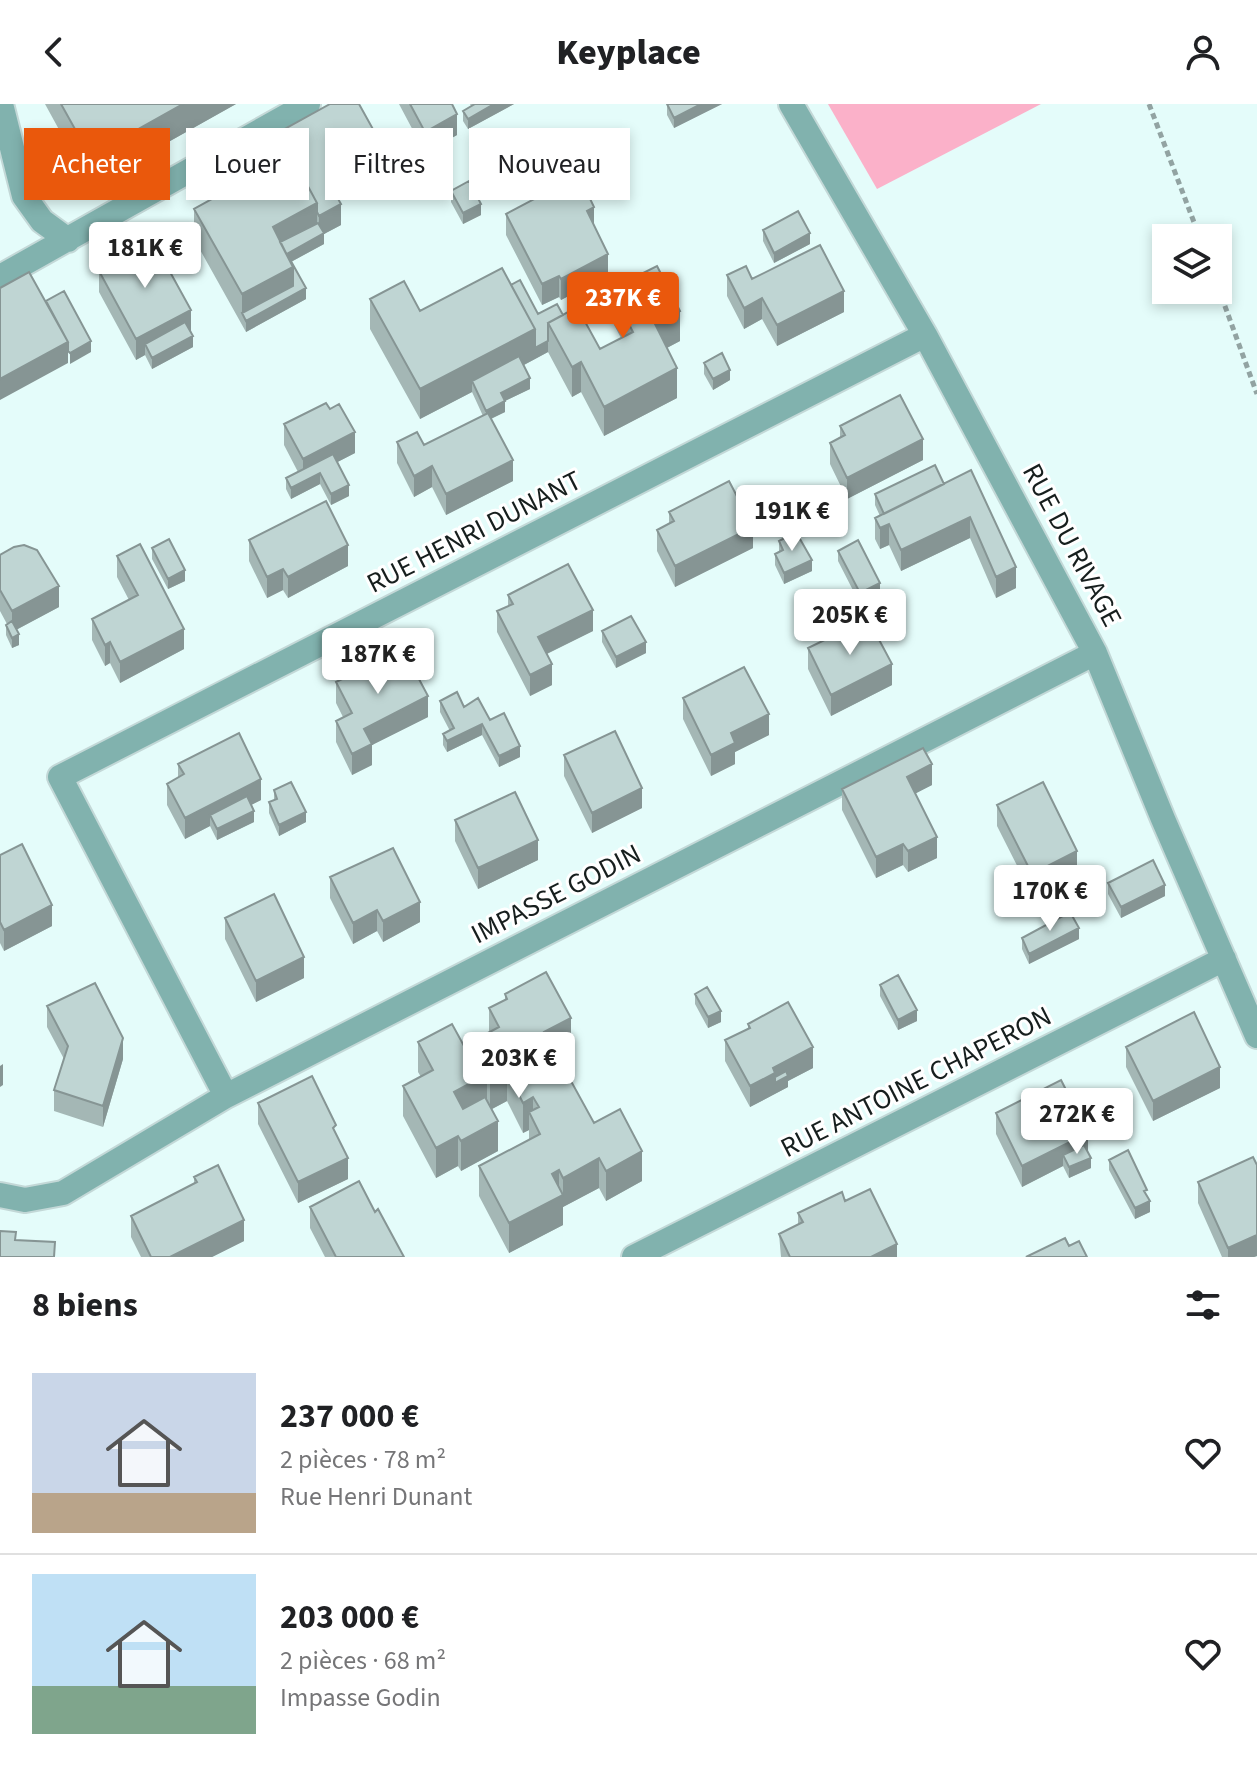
<!DOCTYPE html>
<html lang="fr">
<head>
<meta charset="utf-8">
<style>
	:root { --surface:#fff; --page:#f2f2f2; --text:#202124; --muted:#757577; --line:#e0e0e0; --accent:#ea580c }
	body { margin:0; font-family:"Source Sans 3",sans-serif; background:var(--page); color:var(--text); height:100vh; display:flex; flex-direction:column; font-size:30px; white-space:nowrap }
	* { box-sizing:border-box; margin:0 }
	p { font-size:26px; color:var(--muted) }
	.icon { flex:none; width:44px; height:44px; fill:none; stroke:currentColor; stroke-width:2; stroke-linecap:round; stroke-linejoin:round }
	.map { position:relative; height:1153px; overflow:hidden }
	.side { display:flex; flex-direction:column; background:var(--surface); flex:1 }
	.side>* { flex:none }
	.top-card { position:absolute; left:24px; top:24px; width:800px; height:72px; display:flex; gap:16px }
	.fabs { position:absolute; left:1152px; top:120px; display:grid; gap:16px }
	.fabs a { display:grid; place-items:center; width:80px; height:80px; border-radius:0px; background:var(--surface); box-shadow:0 4px 12px #0003; font-size:40px }
	.price { position:absolute; translate:-50% -68px; padding:0 18px; border-radius:8px; background:#fff; color:#222; font-size:26px; line-height:52px; filter:drop-shadow(0 2px 4px #0008) }
	.price::after { content:''; position:absolute; left:50%; top:48px; width:24px; height:18px; margin-left:-12px; background:inherit; clip-path:polygon(0 0,100% 0,50% 100%) }
	.price.current { background:var(--accent); color:#fff }
	ul { padding:0; list-style:none }
	li { display:flex; align-items:center; gap:24px; height:200px; padding:0 32px }
	li+li { border-top:2px solid var(--line) }
	li span { display:grid; place-items:center; flex:none; width:224px; height:160px; border-radius:0px; color:#555 }
	li>.icon { margin-inline-start:auto }
	span .icon { width:96px; height:96px; fill:#fffc; stroke-width:1 }
	li b { font-size:34px }
	h2 { display:flex; justify-content:space-between; align-items:center; height:96px; padding:0 32px; font-size:34px }
	.pill { padding:0 28px; border-radius:0px; background:var(--surface); box-shadow:0 4px 12px #0003; font-size:28px; line-height:72px }
	.pill.current { background:var(--accent); color:#fff }
	header { display:flex; justify-content:space-between; align-items:center; height:104px; padding:0 32px; background:var(--surface); font-size:36px; font-weight:800 }
	.map>svg:first-child { display:block }
	.green { fill:#fbb1c9 }
	.lines { fill:none; stroke-linecap:round; stroke-linejoin:round }
	.minor-casing { stroke:#c3d8d7; stroke-width:28 }
	.path { stroke:#92a3a2; stroke-width:5; stroke-dasharray:6 4; stroke-linecap:butt }
	.minor { stroke:#81b2ae; stroke-width:24 }
	.wall { fill:#a4b7b5 }
	.shaded-wall { fill:#869594 }
	.building { fill:#bfd5d3; stroke:#869594; stroke-width:2 }
	.labels { text-anchor:middle; dominant-baseline:central; stroke-width:6; stroke-linejoin:round; paint-order:stroke }
	.street-label { font-size:28px; fill:#161e1d; stroke:#fff }
</style>
</head>
<body>
<header><svg class="icon" aria-label="back" viewBox="0 0 24 24"><path d="M15 5l-7 7 7 7"/></svg>Keyplace<svg class="icon" aria-label="person" viewBox="0 0 24 24"><circle cx="12" cy="8" r="4"/><path d="M4 21q1-7 8-7t8 7"/></svg></header>
<div class="map">
<svg width="1257" height="1153" viewBox="0 0 1257 1153">
	<rect width="100%" height="100%" fill="#e4fcfa"/>
	<path class="green" d="M828,0h213l-164,85z"/>
	<g class="lines">
		<defs>
			<path id="minor" d="M1,0l23,92 18,25 26,19
				M791,0l134,231 170,318 68,166 94,217
				M0,173l308,-173
				M925,231l-865,442 166,319 869,-443
				M0,1091l25,5 38,-7 163,-97
				M634,1153l590,-298"/>
		</defs>
		<use href="#minor" class="minor-casing"/>
		<path class="path" d="M1149,0l51,134
			M1218,183l39,107"/>
		<use href="#minor" class="minor"/>
	</g>
	<path class="wall" d="M45,0h191l-146,82z
		M399,0h53l5,31 -32,18z
		M470,0h44l-46,25 -5,-8v-10l8,-5z
		M667,0h55l-48,24 -7,-13z
		M274,31l110,35 -47,27 4,28 -17,9v10l-33,18 15,37 -60,33 -52,-93v-30l89,-38 -9,-15z
		M451,87l30,24 -18,9 -12,-22z
		M506,110l88,12 14,49 -47,25 -2,-3 -17,8 -36,-70z
		M763,126l47,14 -36,19 -11,-22z
		M99,167l92,59 2,17 -41,22 -7,-14 -9,5 -37,-68z
		M727,171l25,4 92,33 -67,34 -15,-27 -18,10 -17,-33z
		M511,181l27,29 25,1 37,34 21,-11 -10,-19v-30l69,52 -13,7 10,50 -73,38 -23,-44 -9,5 -24,-45 -24,13 6,24 -25,12v11l-14,7 22,62 -67,34 -14,-28 -18,10 -17,-34v-21l27,3 59,-29 -11,-24 -52,27 -50,-90v-30l50,12z
		M704,259l26,17 -17,10 -9,-16z
		M284,320l71,29 -18,9 12,34 -18,9 -11,-21 -29,15 -5,-10v-11l12,-6 -14,-27z
		M840,322l83,34 -76,39 -17,-35v-21l10,-6z
		M971,366l45,118 -20,10 -26,-60 -69,33 -12,-26 -9,4 -5,-10v-21l5,-2 -5,-11v-11l69,-10z
		M669,408l84,36 -78,39 -18,-36v-21l12,-7z
		M249,436l99,26 -60,32 -5,-8 -16,8 -18,-37z
		M779,437l33,30 -28,13 -9,-19v-11l4,-2z
		M152,444l33,33 -17,8 -16,-30z
		M838,447l42,43 -20,10 -22,-43z
		M0,451l59,52 -43,23 3,15 -7,3 -6,-13v-10l1,-1 -7,-13z
		M117,452l67,93 -64,34 -10,-20 -5,3 -13,-26v-21l37,-19 -12,-23z
		M508,491l85,36 -46,23 5,31 -22,11 -33,-64v-21l11,-5z
		M602,527l44,22 -30,15 -14,-26z
		M808,544l84,37 -61,31 -23,-47z
		M336,578l92,35 -56,28v20l-20,10 -16,-33v-21l7,-4 -7,-14z
		M683,594l86,37 -34,17v12l-24,12 -28,-57z
		M440,597l24,6 26,13 30,37 -21,10 -17,-32 -35,17 -4,-7v-11l7,-3 -10,-19z
		M564,651l78,53 -50,25 -28,-57z
		M178,660l83,36 -10,5 3,17 -37,18 -7,-14 -25,13 -18,-34v-21l11,-6z
		M932,681l-17,8 22,65 -29,14 -5,-7 -27,13 -34,-68v-21z
		M274,686l32,32 -27,14 -10,-23v-11l5,-1z
		M997,701l80,67 -45,23 -35,-69z
		M455,716l83,40 -60,29 -23,-48z
		M0,751l52,71 -48,25 -4,-8z
		M330,773l90,45 -37,20 -6,-11 -24,13 -23,-46z
		M1108,779l57,13 -44,22 -13,-24z
		M225,814l79,60 -48,24 -31,-63z
		M1022,834l57,1 -50,25 -7,-15z
		M880,881l37,36 -19,9 -18,-34z
		M505,890l66,54 -14,7 37,68 48,58 -36,20 -7,-13 -36,19v18l-54,28 -30,-57v-30l50,-26v-10l-6,3 -16,-32 -15,8 6,42 -37,20 -3,-5 -22,12 -33,-62v-30l18,-9 -3,-5v-30l46,4 25,-14v-24l16,-8z
		M695,890l26,28 -13,6 -13,-24z
		M47,902l76,53 -20,68 -49,-16v-21l10,-31 -17,-32z
		M748,920l65,44 -25,13v6l-38,20 -25,-46v-21l23,-11z
		M1126,943l94,41 -67,33 -27,-54z
		M258,999l78,32 12,44 -50,24 -40,-79z
		M996,1009l92,38 3,17 -22,10 -6,-12 -41,21 -26,-53z
		M1109,1056l38,37 3,15 -15,7 -26,-49z
		M1257,1061v91l-3,1h-32l-24,-54v-21z
		M194,1073l50,64 -32,16h-71l-10,-20v-21l63,-32z
		M845,1097l52,56h-116l-2,-23 19,-9v-12z
		M310,1103l65,5 29,45h-79l-15,-29z"/>
	<path class="shaded-wall" d="M183,0h53l-146,82v-30z
		M494,0h20l-46,25v-10z
		M701,0h21l-48,24v-10z
		M457,10v21l-32,18v-21z
		M384,45v21l-56,32v-21z
		M317,99v30l-40,22 -4,-28z
		M341,100v21l-17,9v10l-37,20v-10l32,-18v-20z
		M481,100v11l-18,9v-11z
		M594,103v21l-7,-17z
		M810,129v11l-36,19v-10z
		M608,150v21l-47,25v-21z
		M293,163l13,21v11l-60,33v-11l-4,-8v11v-30z
		M559,172v21l-17,8v-21z
		M844,187v21l-67,34v-21z
		M762,194v21l-18,10v-21z
		M191,206v20l-42,23 -4,-9v11l-9,5v-21z
		M680,207v30l-25,13v-30z
		M535,225v30l-59,31 -4,-9v11l-52,27v-30z
		M193,232v11l-41,22v-11z
		M91,237v11l-21,12v-11z
		M548,237v11l-13,7v-11z
		M68,238v21l-68,37v-21z
		M581,258v30l-9,5v-30z
		M677,264v30l-73,38v-29z
		M730,266v10l-17,10v-11z
		M530,274v11l-25,12v11l-19,9v-10l15,-18z
		M355,328v21l-52,27v-21z
		M923,335v21l-76,39v-21z
		M513,356v21l-67,34v-21z
		M432,362v21l-18,10v-21z
		M320,369v11l-29,15v-11z
		M349,381v11l-18,9v-11z
		M970,413v21l-69,33v-21z
		M889,420v21l-9,4v-21z
		M753,423v21l-78,39v-21z
		M348,441v21l-60,32v-21z
		M812,456v11l-28,13v-11z
		M1016,463v21l-20,10v-21z
		M283,465v21l-16,8v-21z
		M185,466v11l-17,8v-10z
		M880,479v11l-20,10v-11z
		M59,482v21l-47,25v-21z
		M593,506v21l-55,27v-21z
		M184,525v20l-64,34v-21z
		M19,530v11l-7,3v-10z
		M110,538v21l-5,3v-21z
		M646,538v11l-30,15v-11z
		M552,560v21l-22,11v-21z
		M892,560v21l-61,31v-21z
		M428,592v21l-56,28v20l-20,10v-21l12,-25z
		M769,610v21l-34,17v12l-24,12v-21l20,-22z
		M482,620v11l-35,17v-11z
		M520,642v11l-21,10v-11z
		M932,660v21l-25,13v-21z
		M261,675v21l-47,24 -4,-9v11l-25,13v-21z
		M642,684v20l-50,25v-20z
		M254,707v11l-37,18v-11z
		M306,708v10l-27,14v-11z
		M937,733v21l-29,14v-21z
		M538,736v20l-60,29v-21z
		M903,740v21l-27,13v-21z
		M1077,747v21l-45,23v-21z
		M1165,781v11l-44,22v-11z
		M420,798v20l-37,20v-21z
		M52,801v21l-48,25v-21z
		M377,806v21l-24,13v-21z
		M1079,824v11l-50,25v-10z
		M304,853v21l-48,24v-21z
		M917,906v11l-19,9v-10z
		M721,907v11l-13,6v-11z
		M571,914v30l-27,14v-30z
		M123,934v21l-20,68v-21z
		M813,943v21l-25,13v6l-38,20v-21l23,-18z
		M3,960v21l-3,2v-21z
		M1220,963v21l-67,33v-20z
		M507,967v30l-17,9v-30z
		M487,970v30l-33,18v-30z
		M533,993v23l-4,-8v18l-6,3v-30z
		M498,1017v30l-37,20v-30z
		M1088,1029v21l-25,1v11l-41,21v-21z
		M458,1032v30l-22,12v-30z
		M642,1047v30l-36,20v-30z
		M348,1054v21l-50,24v-21z
		M599,1054v30l-36,19v-29z
		M1091,1054v10l-22,10v-11z
		M559,1066v27l4,-2v30l-54,28v-30l43,-49z
		M1150,1097v11l-15,7v-11z
		M244,1116v21l-32,16h-42z
		M1257,1131v21l-3,1h-26v-9z
		M897,1140v13h-26z"/>
	<path class="building" d="M61,0h122l-93,52z
		M330,0h29l25,45 -56,32 13,23 -22,12 -2,-4v-9l-21,-39 -4,2 -18,-31z
		M410,0h42l5,10 -32,18z
		M475,0h19l-26,15 -5,-8z
		M667,0h34l-27,14z
		M275,60l5,9 16,-9 21,39 -44,24 20,40 -51,27 -48,-85z
		M570,76l5,10 9,-4 10,21 -7,4 21,43 -47,25 -2,-3 -17,8 -36,-70z
		M469,77l12,23 -18,9 -12,-22z
		M798,107l12,22 -36,20 -11,-23z
		M318,119l6,10 -37,21 19,34 -60,33 -4,-8 51,-27v-19l-13,-25z
		M153,137l38,69 -55,29 -37,-68z
		M820,141l24,46 -67,34 -15,-27 -18,10 -17,-33 19,-9 6,13z
		M657,162l23,45 -25,13 22,44 -73,39 -23,-45 -9,5 -24,-44 29,-16 23,42 33,-17 -22,-43z
		M502,164l33,61 -115,60 -50,-90 34,-18 16,30z
		M29,168l39,70 -68,37v-91z
		M520,176l18,34 19,-10 6,11 -15,8v18l-13,7v-19l-24,-44z
		M64,187l27,50 -21,12 -2,-2v-9l-22,-41z
		M185,218l8,14 -41,22 -7,-14z
		M722,249l8,17 -17,9 -9,-16z
		M519,252l11,22 -29,15 4,8 -19,10 -14,-30z
		M900,291l23,44 -76,39 -17,-35 15,-8 -5,-9z
		M326,299l4,6 9,-5 16,28 -52,27 -19,-35z
		M488,309l25,47 -67,34 -14,-28 -18,10 -17,-34 20,-10 7,13z
		M333,350l16,31 -18,9 -11,-21 -29,15 -5,-10z
		M935,361l9,19 -60,30 -9,-20z
		M971,366l45,97 -20,10 -26,-60 -69,33 -12,-26 -9,4 -5,-10z
		M729,377l24,46 -78,39 -18,-36 17,-9 -5,-9z
		M326,397l22,44 -60,32 -5,-8 -16,8 -18,-37z
		M796,428l16,28 -28,13 -9,-19 8,-4 -4,-9z
		M169,435l16,31 -17,9 -16,-31z
		M858,436l22,43 -20,10 -22,-42z
		M140,440l44,85 -64,33 -10,-20 -5,3 -13,-26 46,-24 -21,-39z
		M24,441l13,5 22,36 -47,25 -12,-21v-35l14,-8z
		M568,460l25,46 -55,27 14,27 -22,11 -33,-64 16,-7 -5,-9z
		M631,512l15,26 -30,15 -14,-26z
		M868,515l24,45 -61,31 -23,-47z
		M12,517l7,13 -7,4 -6,-13z
		M403,545l25,47 -64,33 8,15 -20,10 -16,-33 16,-8 -16,-31z
		M744,563l25,47 -38,19 4,10 -24,12 -28,-57z
		M457,588l7,15 14,-9 12,22 14,-7 16,33 -21,10 -17,-32 -35,17 -4,-7 11,-6 -14,-27z
		M615,627l27,57 -50,25 -28,-58z
		M239,629l22,46 -76,39 -18,-34 17,-10 -6,-10z
		M923,644l9,16 -25,13 30,60 -29,14 -5,-7 -27,13 -34,-68z
		M291,678l15,30 -27,13 -10,-23 8,-3 -3,-9z
		M1043,678l34,69 -45,23 -35,-69z
		M515,688l23,48 -60,28 -23,-48z
		M247,692l7,15 -37,18 -7,-14z
		M22,740l30,61 -48,25 -4,-8v-67z
		M393,744l27,54 -37,19 -6,-11 -24,13 -23,-46z
		M1153,756l12,25 -44,22 -13,-24z
		M274,790l30,63 -48,24 -31,-63z
		M1070,808l9,16 -50,26 -7,-16z
		M546,868l25,46 -27,14 50,91 26,-14 22,42 -36,20 -7,-13 -36,20 -4,-8 -7,4 11,21 -54,28 -30,-57 61,-32 -11,-22 10,-5 -6,-10 -10,6 -16,-32 -17,9 -3,-6 -33,18 9,17 22,-12 13,24 -37,20 -3,-5 -22,12 -33,-62 30,-16 -15,-28 34,-18 12,22 35,-19 -10,-19 18,-9 -2,-5z
		M898,871l19,35 -19,10 -18,-35z
		M95,879l28,55 -20,68 -49,-16 14,-44 -21,-40z
		M707,883l14,24 -13,6 -13,-23z
		M788,898l25,45 -40,21 2,5 -25,13 -25,-46 25,-12 -2,-4z
		M1194,908l26,55 -67,34 -27,-54z
		M786,967l2,5 -13,7v-6z
		M312,972l24,49 -3,3 15,30 -50,24 -40,-79z
		M1061,976l27,53 -66,33 -26,-53z
		M1084,1041l7,13 -22,9 -6,-12z
		M1128,1046l19,40 -3,1 6,10 -15,7 -26,-48z
		M1253,1053l4,8v70l-29,13 -30,-66z
		M218,1061l26,55 -74,37h-19l-20,-41 66,-34 -3,-5z
		M359,1077l16,31 3,-3 26,48h-68l-26,-50z
		M870,1085l27,55 -26,13h-81l-11,-23 24,-12 -5,-9 44,-21 3,9z
		M0,1127l16,1 -1,8 40,2 -1,15h-54z
		M1065,1134l4,8 10,-5 8,16h-61z"/>
	<g class="labels">
		<g class="street-label">
			<text transform="translate(474 428) rotate(-27)">RUE HENRI DUNANT</text>
			<text transform="translate(1072 441) rotate(62)">RUE DU RIVAGE</text>
			<text transform="translate(556 790) rotate(-27)">IMPASSE GODIN</text>
			<text transform="translate(916 978) rotate(-27)">RUE ANTOINE CHAPERON</text>
		</g>
	</g>
</svg>
<div class="fabs">
<a><svg class="icon" aria-label="layers" viewBox="0 0 24 24"><path d="M12 4l9 5-9 5-9-5zM3 14l9 5 9-5"/></svg></a>
</div>
<b class="price" style="left:145px;top:186px">181K €</b>
<b class="price current" style="left:623px;top:236px">237K €</b>
<b class="price" style="left:792px;top:449px">191K €</b>
<b class="price" style="left:850px;top:553px">205K €</b>
<b class="price" style="left:378px;top:592px">187K €</b>
<b class="price" style="left:1050px;top:829px">170K €</b>
<b class="price" style="left:519px;top:996px">203K €</b>
<b class="price" style="left:1077px;top:1052px">272K €</b>
<div class="top-card">
<a class="pill current">Acheter</a>
<a class="pill">Louer</a>
<a class="pill">Filtres</a>
<a class="pill">Nouveau</a>
</div>
</div>
<section class="side">
<h2>8 biens<svg class="icon" aria-label="filters" viewBox="0 0 24 24"><path d="M4 7h16M4 17h16"/><circle cx="9" cy="7" r="2"/><circle cx="15" cy="17" r="2"/></svg></h2>
<ul>
<li><span style="background:linear-gradient(#c9d6e8 75%,#b9a48a 0)"><svg class="icon" aria-label="home" viewBox="0 0 24 24"><path d="M3 11l9-7 9 7M6 9v11h12V9"/></svg></span><div><b>237 000 €</b><p>2 pièces · 78 m²</p><p>Rue Henri Dunant</p></div><svg class="icon" aria-label="heart" viewBox="0 0 24 24"><path d="M12 20l-8-8c-3-5 5-10 8-4 3-6 11-1 8 4z"/></svg></li>
<li><span style="background:linear-gradient(#bfe0f5 70%,#7fa58c 0)"><svg class="icon" aria-label="home" viewBox="0 0 24 24"><path d="M3 11l9-7 9 7M6 9v11h12V9"/></svg></span><div><b>203 000 €</b><p>2 pièces · 68 m²</p><p>Impasse Godin</p></div><svg class="icon" aria-label="heart" viewBox="0 0 24 24"><path d="M12 20l-8-8c-3-5 5-10 8-4 3-6 11-1 8 4z"/></svg></li>
</ul>
</section>
</body>
</html>
